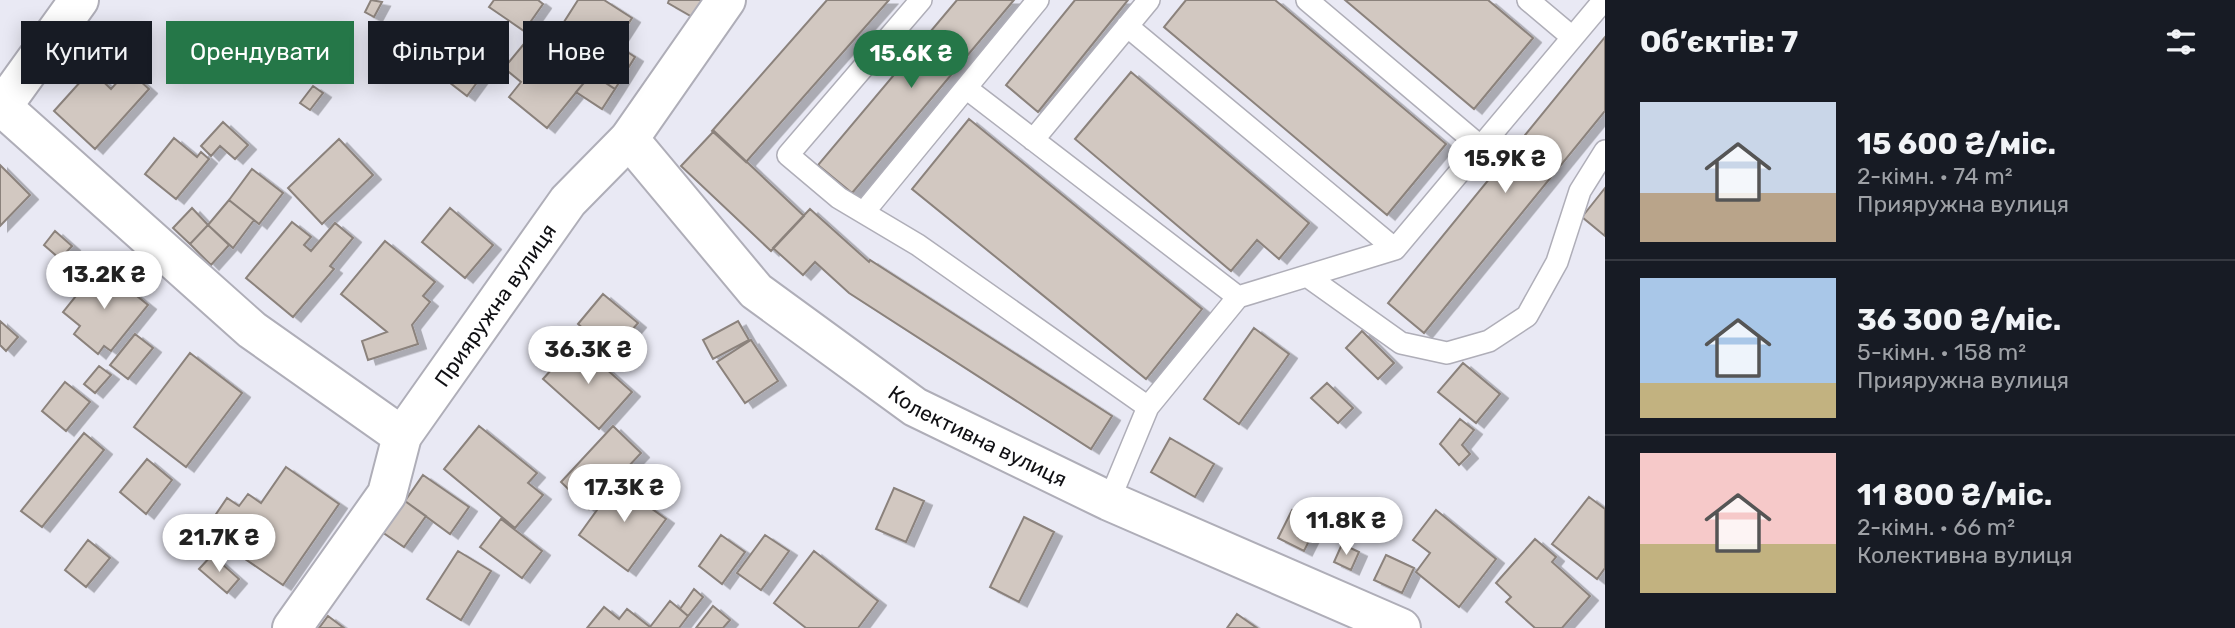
<!DOCTYPE html>
<html lang="uk">
<head>
<meta charset="utf-8">
<style>
	:root { --surface:#171b24; --page:#20242c; --text:#f1f3f6; --muted:#9ea1a6; --line:#363941; --accent:#257748 }
	body { margin:0; font-family:Rubik,sans-serif; background:var(--page); color:var(--text); height:100vh; display:flex; flex-direction:column; font-size:26px; white-space:nowrap }
	* { box-sizing:border-box; margin:0 }
	p { font-size:23px; color:var(--muted) }
	.icon { flex:none; width:38px; height:38px; fill:none; stroke:currentColor; stroke-width:2; stroke-linecap:round; stroke-linejoin:round }
	.map { position:relative; flex:1; overflow:hidden }
	.details { display:flex; flex-direction:column; background:var(--surface); width:630px }
	.details>* { flex:none }
	.hud { position:absolute; left:21px; top:21px; width:665px; height:63px; display:flex; gap:14px }
	.price { position:absolute; translate:-50% -60px; padding:0 16px; border-radius:24px; background:#fff; color:#222; font-size:23px; line-height:46px; filter:drop-shadow(0 2px 4px #0008) }
	.price::after { content:''; position:absolute; left:50%; top:42px; width:21px; height:16px; margin-left:-10px; background:inherit; clip-path:polygon(0 0,100% 0,50% 100%) }
	.price.active { background:var(--accent); color:#fff }
	ul { padding:0; list-style:none }
	li { display:flex; align-items:center; gap:21px; height:175px; padding:0 35px }
	li+li { border-top:2px solid var(--line) }
	li span { display:grid; place-items:center; flex:none; width:196px; height:140px; border-radius:0px; color:#555 }
	li>.icon { margin-inline-start:auto }
	span .icon { width:84px; height:84px; fill:#fffc; stroke-width:1 }
	li b { font-size:30px }
	h2 { display:flex; justify-content:space-between; align-items:center; height:84px; padding:0 35px; font-size:30px }
	.tag { padding:0 24px; border-radius:0px; background:var(--surface); box-shadow:0 4px 18px #0003; font-size:24px; line-height:63px }
	.tag.active { background:var(--accent); color:#fff }
	main { display:flex; flex:1; min-height:0 }
	.map>svg:first-child { display:block }
	.building { fill:#d2c8c1; stroke:#8b827c; stroke-width:2; filter:url(#shadow) }
	.lines { fill:none; stroke-linecap:round; stroke-linejoin:round }
	.lane-casing { stroke:#afaeb8; stroke-width:24 }
	.street-casing { stroke:#afaeb8; stroke-width:42 }
	.lane { stroke:#fff; stroke-width:21 }
	.street { stroke:#fff; stroke-width:38 }
	.labels { text-anchor:middle; dominant-baseline:central; stroke-width:5; stroke-linejoin:round; paint-order:stroke }
	.street-label { font-size:21px; fill:#101014; stroke:#f7f7ff }
</style>
</head>
<body>
<main>
<div class="map">
<svg width="1605" height="628" viewBox="0 0 1605 628">
	<defs>
		<filter id="shadow"><feDropShadow dx="8" dy="4.5" stdDeviation="0" flood-color="#0004"/></filter>
	</defs>
	<rect width="100%" height="100%" fill="#e9e9f4"/>
	<path class="building" d="M371,0l11,2 -8,15 -9,-5z
		M494,0h44l5,4 -19,27 -35,-24z
		M578,0h26l28,18 -31,48 -46,-30z
		M669,0h35l-10,18 -26,-15z
		M827,0h62l-143,162 -34,-31z
		M957,0h57l-162,193 -34,-28z
		M1075,0h53l-90,112 -32,-27z
		M1186,0h89l171,144 -59,71 -223,-188z
		M1345,0h143l45,38 -59,71z
		M117,33l13,12 -27,32 -14,-12z
		M1605,37v74l-181,222 -36,-30z
		M528,39l55,45 -36,44 -38,-31 12,-15 -17,-14z
		M486,40l14,11 -33,45 -22,-17 25,-35 8,6z
		M615,44l20,13 -20,32 -20,-13z
		M91,70l20,19 17,-19 21,19 -54,60 -41,-38z
		M586,70l29,19 -13,20 -26,-17 7,-8 -3,-3z
		M1131,72l178,151 -30,36 -22,-19 -26,31 -156,-132z
		M313,86l10,7 -13,17 -10,-7z
		M969,119l233,190 -56,70 -234,-190z
		M223,122l25,23 -13,14 -15,-13 -9,10 -10,-10z
		M714,131l90,85 -33,35 -90,-85z
		M174,138l23,19 4,-5 8,7 -33,40 -31,-25z
		M339,139l34,36 -51,49 -34,-36z
		M0,165l30,30 -30,31z
		M252,169l31,24 -24,31 -30,-24z
		M1605,188v48l-23,-19z
		M229,200l25,20 -21,28 -25,-23z
		M192,208l16,17 -18,19 -17,-16z
		M450,208l43,37 -28,33 -43,-36z
		M810,209l59,53 1,-2 242,156 -21,33 -242,-156 -34,-31 -12,13 -30,-27z
		M292,222l19,15 -7,8 7,6 24,-28 18,15 -23,28 4,3 -41,48 -47,-39z
		M208,225l21,20 -18,20 -21,-21z
		M55,231l17,15 -12,13 -16,-14z
		M385,241l50,41 -12,14 7,6 -18,23 6,19 -50,16 -6,-19 25,-9 -46,-38z
		M100,266l48,39 -37,46 -7,-5 -6,8 -24,-20 6,-8 -17,-14z
		M603,294l35,29 -19,22 -12,-10 -7,8 -22,-19z
		M0,321l18,16 -12,14 -6,-6z
		M738,321l11,19 -36,19 -10,-19z
		M1254,328l35,26 -50,70 -35,-25z
		M1362,331l32,32 -16,16 -32,-31z
		M135,334l18,14 -25,31 -18,-14z
		M751,340l27,41 -33,22 -28,-41z
		M576,342l56,50 -33,37 -56,-50z
		M190,353l52,40 -56,74 -52,-40z
		M1463,363l37,31 -24,29 -38,-31z
		M99,366l12,9 -16,18 -11,-9z
		M65,382l25,20 -24,29 -24,-20z
		M1327,383l26,25 -15,15 -27,-25z
		M1460,419l14,11 -12,15 8,9 -11,11 -19,-21z
		M479,426l58,47 -9,10 15,12 -28,33 -71,-59z
		M613,426l28,27 -52,56 -28,-27z
		M84,433l20,17 -62,77 -21,-16z
		M1170,438l44,26 -19,33 -44,-25z
		M147,459l25,21 -26,34 -26,-22z
		M286,467l53,37 -56,81 -67,-46 8,-11 -12,-8 15,-22 12,8 9,-12 13,9z
		M423,475l46,32 -19,27 -45,-33z
		M636,477l15,11 -10,13 25,18 -38,52 -49,-36 41,-57 10,7z
		M894,488l30,13 -18,41 -30,-13z
		M1589,497l16,12v59l-8,11 -45,-35z
		M405,501l21,15 -22,31 -22,-15z
		M1292,510l26,13 -14,28 -26,-13z
		M1436,510l60,49 -37,48 -43,-35 14,-19 -17,-13z
		M1024,517l30,15 -35,70 -29,-15z
		M501,519l41,32 -20,27 -42,-31z
		M721,535l24,17 -23,32 -23,-18z
		M765,535l24,16 -28,39 -24,-17z
		M1535,539l21,18 -4,5 38,34 -28,32h-27l-29,-26 5,-5 -15,-14z
		M88,540l22,18 -24,29 -21,-17z
		M1342,544l17,8 -8,18 -17,-8z
		M458,551l33,20 -30,49 -34,-21z
		M814,551l64,50 -20,27h-52l-32,-25z
		M212,555l27,24 -12,14 -28,-24z
		M1386,555l28,13 -12,25 -28,-13z
		M694,589l9,8 -15,19 -8,-7z
		M670,601l18,15 -9,12h-92l17,-21 15,12 8,-10 23,18z
		M713,606l17,14 -7,8h-27z
		M1237,614l20,14h-30z
		M328,616l16,12h-25z"/>
	<g class="lines">
		<defs>
			<path id="lane" d="M921,0l-133,155 51,43 79,47 230,162
				M1307,0l174,147
				M1528,0l44,37
				M1127,26l268,223
				M966,88l272,209
				M1033,140l116,-140
				M864,212l174,-212
				M1307,276l94,67 46,10 42,-12 38,-25 30,-54 23,-71 25,-40
				M1109,501l39,-94 90,-110 157,-48 209,-249"/>
			<g id="street">
				<path d="M0,105l252,225 150,106"/>
				<path d="M2,107l77,-107"/>
				<path id="s1" d="M629,139l127,152 159,116 194,94 292,127"/>
				<path id="s2" d="M292,628l95,-134 15,-58 166,-235 61,-62 97,-139"/>
			</g>
		</defs>
		<use href="#lane" class="lane-casing"/>
		<use href="#street" class="street-casing"/>
		<use href="#lane" class="lane"/>
		<use href="#street" class="street"/>
	</g>
	<g class="labels">
		<g class="street-label">
			<text stroke="none"><textPath href="#s2" startOffset="385">Прияружна вулиця</textPath></text>
			<text stroke="none"><textPath href="#s1" startOffset="464">Колективна вулиця</textPath></text>
		</g>
	</g>
</svg>
<b class="price active" style="left:911px;top:90px">15.6K ₴</b>
<b class="price" style="left:1505px;top:195px">15.9K ₴</b>
<b class="price" style="left:104px;top:311px">13.2K ₴</b>
<b class="price" style="left:588px;top:386px">36.3K ₴</b>
<b class="price" style="left:624px;top:524px">17.3K ₴</b>
<b class="price" style="left:1346px;top:557px">11.8K ₴</b>
<b class="price" style="left:219px;top:574px">21.7K ₴</b>
<div class="hud">
<a class="tag">Купити</a>
<a class="tag active">Орендувати</a>
<a class="tag">Фільтри</a>
<a class="tag">Нове</a>
</div>
</div>
<section class="details">
<h2>Об’єктів: 7<svg class="icon" aria-label="filters" viewBox="0 0 24 24"><path d="M4 7h16M4 17h16"/><circle cx="9" cy="7" r="2"/><circle cx="15" cy="17" r="2"/></svg></h2>
<ul>
<li><span style="background:linear-gradient(#c9d6e8 65%,#b9a48a 0)"><svg class="icon" aria-label="home" viewBox="0 0 24 24"><path d="M3 11l9-7 9 7M6 9v11h12V9"/></svg></span><div><b>15 600 ₴/міс.</b><p>2-кімн. · 74 m²</p><p>Прияружна вулиця</p></div></li>
<li><span style="background:linear-gradient(#a9c7e8 75%,#c2b280 0)"><svg class="icon" aria-label="home" viewBox="0 0 24 24"><path d="M3 11l9-7 9 7M6 9v11h12V9"/></svg></span><div><b>36 300 ₴/міс.</b><p>5-кімн. · 158 m²</p><p>Прияружна вулиця</p></div></li>
<li><span style="background:linear-gradient(#f6c9c9 65%,#c2b280 0)"><svg class="icon" aria-label="home" viewBox="0 0 24 24"><path d="M3 11l9-7 9 7M6 9v11h12V9"/></svg></span><div><b>11 800 ₴/міс.</b><p>2-кімн. · 66 m²</p><p>Колективна вулиця</p></div></li>
</ul>
</section>
</main>
</body>
</html>
